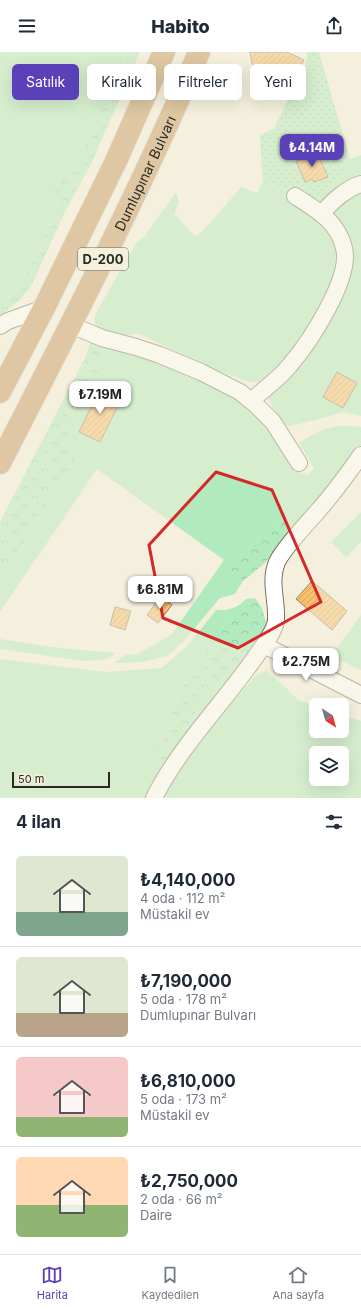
<!DOCTYPE html>
<html lang="tr">
<head>
<meta charset="utf-8">
<style>
	:root { --surface:#fff; --page:#f2f2f3; --text:#1f2937; --muted:#747a83; --line:#e0e1e3; --accent:#5a40b9 }
	body { margin:0; font-family:Inter,sans-serif; background:var(--page); color:var(--text); height:100vh; display:flex; flex-direction:column; font-size:15px; white-space:nowrap }
	* { box-sizing:border-box; margin:0 }
	p { font-size:13px; color:var(--muted) }
	.icon { flex:none; width:22px; height:22px; fill:none; stroke:currentColor; stroke-width:2; stroke-linecap:round; stroke-linejoin:round }
	.map { position:relative; height:746px; overflow:hidden }
	.side { display:flex; flex-direction:column; background:var(--surface); flex:1 }
	.side>* { flex:none }
	.top-card { position:absolute; left:12px; top:12px; width:337px; height:36px; display:flex; gap:8px }
	.needle { width:26px; rotate:143deg }
	.controls { position:absolute; left:309px; top:646px; display:grid; gap:8px }
	.controls a { display:grid; place-items:center; width:40px; height:40px; border-radius:6px; background:var(--surface); box-shadow:0 4px 16px #0002; font-size:20px }
	.scale { position:absolute; left:12px; bottom:10px; width:98px; box-sizing:border-box; padding-left:4px; border:2px solid #2b2922; border-top:0; font-size:11px; line-height:14px; white-space:nowrap; color:#2b2922; -webkit-text-stroke:3px #f4f0dd; paint-order:stroke }
	.price { position:absolute; translate:-50% -34px; padding:0 9px; border-radius:8px; background:#fff; color:#222; font-size:13px; line-height:26px; filter:drop-shadow(0 1px 2px #0008) }
	.price::after { content:''; position:absolute; left:50%; top:24px; width:12px; height:9px; margin-left:-6px; background:inherit; clip-path:polygon(0 0,100% 0,50% 100%) }
	.price.selected { background:var(--accent); color:#fff }
	ul { padding:0; list-style:none }
	li { display:flex; align-items:center; gap:12px; height:100px; padding:0 16px }
	li+li { border-top:1px solid var(--line) }
	li span { display:grid; place-items:center; flex:none; width:112px; height:80px; border-radius:6px; color:#555 }
	li>.icon { margin-inline-start:auto }
	span .icon { width:48px; height:48px; fill:#fffc; stroke-width:1 }
	li b { font-size:17px }
	h2 { display:flex; justify-content:space-between; align-items:center; height:48px; padding:0 16px; font-size:17px }
	.pill { padding:0 14px; border-radius:6px; background:var(--surface); box-shadow:0 4px 16px #0002; font-size:14px; line-height:36px }
	.pill.selected { background:var(--accent); color:#fff }
	header { display:flex; justify-content:space-between; align-items:center; height:52px; padding:0 16px; background:var(--surface); font-size:18px; font-weight:800 }
	.tabs { display:flex; justify-content:space-around; align-items:center; height:56px; border-top:1px solid var(--line); background:var(--surface); font-size:11px; color:var(--muted) }
	.tabs a { display:grid; justify-items:center; gap:2px }
	.tabs .selected { color:var(--accent) }
	.map>svg:first-child { display:block }
	.green { fill:#b1ebbd; fill-rule:evenodd }
	.forest { fill:url(#forest-crowns) }
	.garden { fill:url(#garden-dots) }
	.building { fill:url(#building-hatch); stroke:#908475 }
	.lines { fill:none; stroke-linecap:round; stroke-linejoin:round }
	.minor-casing { stroke:#767261; stroke-width:18 }
	.trunk-casing { stroke:#d9d8d7; stroke-width:24 }
	.minor { stroke:#fff; stroke-width:16 }
	.trunk { stroke:#c4945c; stroke-width:22 }
	.marked { fill:none; stroke:#d62828; stroke-width:3; stroke-linejoin:round }
	.labels { text-anchor:middle; dominant-baseline:central; stroke-width:4; stroke-linejoin:round; paint-order:stroke }
	.shield { fill:#f4f0dd; stroke:#67655a; stroke-width:1 }
	.shield-label { font-size:13px; font-weight:bold; fill:#2b2922 }
	.street-label { font-size:14px; fill:#2b2922; stroke:#f4f0dd }
</style>
</head>
<body>
<header><svg class="icon" aria-label="menu" viewBox="0 0 24 24"><path d="M4 6h16M4 12h16M4 18h16"/></svg>Habito<svg class="icon" aria-label="share" viewBox="0 0 24 24"><path d="M12 15V3M7 8l5-5 5 5M5 13v7h14v-7"/></svg></header>
<div class="map">
<svg width="361" height="746" viewBox="0 0 361 746">
	<defs>
		<pattern id="forest-crowns" width="20" height="18" patternUnits="userSpaceOnUse"><rect width="20" height="18" fill="#b1ebbd"/><path d="M2 6a3 3 0 1 1 6 0M12 15a3 3 0 1 1 6 0" fill="none" stroke="#98caa2"/></pattern>
		<pattern id="garden-dots" width="8" height="8" patternUnits="userSpaceOnUse"><rect width="8" height="8" fill="#b1ebbd"/><path d="M2 2h.1M6 6h.1" fill="none" stroke="#98caa2" stroke-width="1.8" stroke-linecap="round"/></pattern>
		<pattern id="building-hatch" width="6" height="6" patternUnits="userSpaceOnUse"><rect width="6" height="6" fill="#fabe6c"/><path d="M-1 1l2-2M0 6l6-6M5 7l2-2" fill="none" stroke="#d6a35d"/></pattern>
	</defs>
	<rect width="100%" height="100%" fill="#f4f0dd"/>
	<path class="green" d="M0,0h129l-52,113 -7,-4 -21,38 11,4 -16,30 -10,-6 -6,10 10,5c-10,25 -16,47 -38,64z
		M361,103v261l-19,-4 -15,5 -28,7 -14,2 -16,-25 -1,-8 81,-133 -29,-56 30,-45z
		M263,129l26,11 37,32 13,26 -3,29 -47,81 -24,22h-15l-24,-8 -66,-30 -20,-10 -24,1 -17,-4 -5,-10 2,-8 40,-70 8,-6 32,-45 3,11 -5,11 21,22 8,-5 38,-44 16,6z
		M111,293l30,7 98,43 49,55 11,22 8,4 7,-8 -15,-25c23,-15 35,-20 62,-16v18l-7,11 -52,62 -14,-4 -23,18 -24,24 -13,8 2,7 13,10 -8,13 -15,4 -36,43 -17,15 -24,6 -29,1 13,-9 9,1 36,-21 52,-74 -127,-91 -97,143v-29l80,-131 -14,-12z
		M361,460v30l-15,15 -15,-15z
		M238,554l-48,65 -41,94 16,-2 -13,35h-152v-139l106,13 56,-4 26,-23 28,-35h10z
		M361,563v55l-30,-14z
		M0,587l59,9 57,5 -5,4 -9,3 -19,1 -83,-12z
		M245,612l-52,65 2,-15 19,-23 14,-19z
		M266,618l16,14 16,16 18,6v25h26v-16l19,6v77h-200l36,-56 57,-65zM316,701h26v26h-26z"/>
	<path class="forest" d="M129,0h11l-48,110 -26,48 -35,76 -11,14 -20,16v-10c22,-17 28,-39 38,-63l-10,-6 6,-10 10,6 16,-30 -11,-4 21,-39 7,4z
		M91,288l20,5 -45,95 14,12 -80,131v-61l84,-162z
		M288,462l14,4 -38,46 -21,17 -13,-10 -3,-7 14,-8 24,-24z
		M255,546l7,10 5,18 -22,38 -17,8 -14,19 -19,23 -2,15 -28,34 -16,2 41,-94 48,-65 8,-7z"/>
	<path class="garden" d="M307,0h12l31,107 -30,45 -57,-23 -3,-45 14,-8 32,-64z"/>
	<path class="building" d="M250,0h37l17,8 -17,34 -23,-10 6,-13 -18,-7z
		M317,100l11,25 -14,5 -2,-3 -7,3 -9,-21z
		M337,320l20,11 -14,25 -20,-11z
		M100,336l22,10 -22,44 -21,-10z
		M312,529l35,30 -15,19 -36,-31z
		M161,544l11,9 -14,18 -11,-8z
		M115,555l16,4 -6,19 -15,-5z"/>
	<g class="lines">
		<defs>
			<path id="minor" d="M322,161c11,-12 23,-24 39,-29
				M71,273l31,13 34,9 24,8 41,17 39,20 16,13 17,17 26,41
				M0,274l8,-5 36,-13
				M251,349c13,-12 28,-22 39,-36 19,-22 62,-87 54,-117 -6,-26 -27,-38 -49,-52
				M264,593l97,50
				M154,746c28,-56 75,-100 109,-152 5,-7 13,-18 13,-27 1,-20 -7,-38 1,-57 8,-16 28,-36 40,-50 16,-18 30,-37 44,-57"/>
			<g id="trunk">
				<path d="M0,340l44,-84 72,-147 48,-109"/>
				<path id="s1" d="M0,411c69,-135 140,-271 199,-411"/>
			</g>
		</defs>
		<use href="#minor" class="minor-casing"/>
		<use href="#trunk" class="trunk-casing"/>
		<use href="#minor" class="minor"/>
		<use href="#trunk" class="trunk"/>
	</g>
	<path d="M0 0H361V746H0ZM216,420l56,18 49,112 -83,46 -75,-30 -14,-73z" fill="#f4f0dd" fill-opacity=".55" fill-rule="evenodd"/>
	<path class="marked" d="M216,420l56,18 49,112 -83,46 -75,-30 -14,-73z"/>
	<g class="labels">
		<rect class="shield" x="78" y="196" width="50" height="22" rx="3"/>
		<g class="shield-label">
			<text x="103" y="207">D-200</text>
		</g>
		<g class="street-label">
			<text stroke="none"><textPath href="#s1" startOffset="324">Dumlupınar Bulvarı</textPath></text>
		</g>
	</g>
</svg>
<div class="controls">
<a><svg class="needle" viewBox="-14 -14 28 28"><path d="M0-13l5 13h-10z" fill="#e53935"/><path d="M0 13l5-13h-10z" fill="#747a83"/></svg></a>
<a><svg class="icon" aria-label="layers" viewBox="0 0 24 24"><path d="M12 4l9 5-9 5-9-5zM3 14l9 5 9-5"/></svg></a>
</div>
<div class="scale">50 m</div>
<b class="price selected" style="left:312px;top:116px">₺4.14M</b>
<b class="price" style="left:100px;top:363px">₺7.19M</b>
<b class="price" style="left:160px;top:558px">₺6.81M</b>
<b class="price" style="left:306px;top:630px">₺2.75M</b>
<div class="top-card">
<a class="pill selected">Satılık</a>
<a class="pill">Kiralık</a>
<a class="pill">Filtreler</a>
<a class="pill">Yeni</a>
</div>
</div>
<section class="side">
<h2>4 ilan<svg class="icon" aria-label="filters" viewBox="0 0 24 24"><path d="M4 7h16M4 17h16"/><circle cx="9" cy="7" r="2"/><circle cx="15" cy="17" r="2"/></svg></h2>
<ul>
<li><span style="background:linear-gradient(#dfe7d0 70%,#7fa58c 0)"><svg class="icon" aria-label="home" viewBox="0 0 24 24"><path d="M3 11l9-7 9 7M6 9v11h12V9"/></svg></span><div><b>₺4,140,000</b><p>4 oda · 112 m²</p><p>Müstakil ev</p></div></li>
<li><span style="background:linear-gradient(#dfe7d0 70%,#b9a48a 0)"><svg class="icon" aria-label="home" viewBox="0 0 24 24"><path d="M3 11l9-7 9 7M6 9v11h12V9"/></svg></span><div><b>₺7,190,000</b><p>5 oda · 178 m²</p><p>Dumlupınar Bulvarı</p></div></li>
<li><span style="background:linear-gradient(#f6c9c9 75%,#8fb573 0)"><svg class="icon" aria-label="home" viewBox="0 0 24 24"><path d="M3 11l9-7 9 7M6 9v11h12V9"/></svg></span><div><b>₺6,810,000</b><p>5 oda · 173 m²</p><p>Müstakil ev</p></div></li>
<li><span style="background:linear-gradient(#ffd9b3 60%,#8fb573 0)"><svg class="icon" aria-label="home" viewBox="0 0 24 24"><path d="M3 11l9-7 9 7M6 9v11h12V9"/></svg></span><div><b>₺2,750,000</b><p>2 oda · 66 m²</p><p>Daire</p></div></li>
</ul>
</section>
<nav class="tabs">
<a class="selected"><svg class="icon" aria-label="map" viewBox="0 0 24 24"><path d="M3 6l6-2 6 2 6-2v14l-6 2-6-2-6 2zM9 4v14M15 6v14"/></svg>Harita</a>
<a><svg class="icon" aria-label="saved" viewBox="0 0 24 24"><path d="M7 4h10v16l-5-4-5 4z"/></svg>Kaydedilen</a>
<a><svg class="icon" aria-label="home" viewBox="0 0 24 24"><path d="M3 11l9-7 9 7M6 9v11h12V9"/></svg>Ana sayfa</a>
</nav>
</body>
</html>
